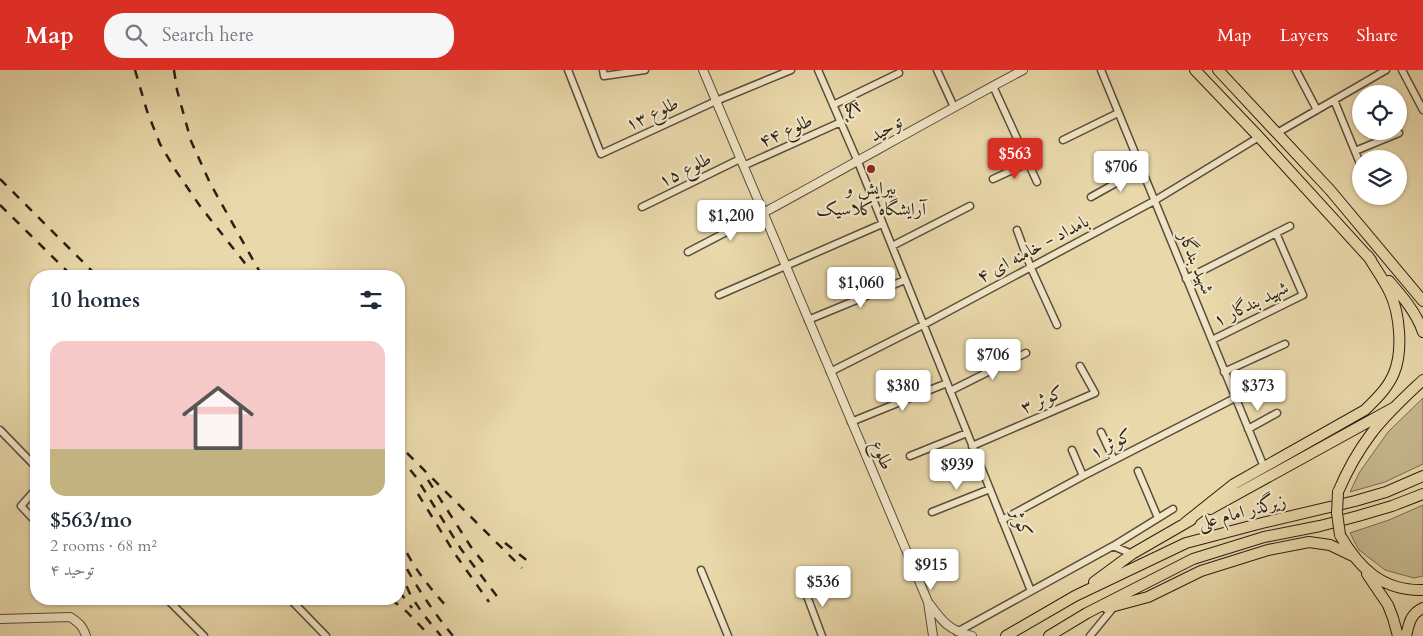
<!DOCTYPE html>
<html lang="en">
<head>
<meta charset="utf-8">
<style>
	:root { --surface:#fff; --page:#f6f6f7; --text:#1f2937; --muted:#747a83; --accent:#d93025 }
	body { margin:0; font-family:Cardo,Amiri,serif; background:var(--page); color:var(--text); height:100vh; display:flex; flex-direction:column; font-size:19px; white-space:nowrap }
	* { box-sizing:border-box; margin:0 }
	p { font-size:16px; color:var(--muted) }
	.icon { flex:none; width:28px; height:28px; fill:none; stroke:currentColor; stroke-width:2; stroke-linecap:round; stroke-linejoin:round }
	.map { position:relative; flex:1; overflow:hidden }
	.drawer { position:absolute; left:30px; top:200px; width:375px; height:335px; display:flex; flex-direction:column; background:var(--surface); border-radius:20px; box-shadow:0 1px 4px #0004 }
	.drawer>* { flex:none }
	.tools { position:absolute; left:1352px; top:15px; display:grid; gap:10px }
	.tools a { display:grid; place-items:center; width:55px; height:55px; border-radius:50%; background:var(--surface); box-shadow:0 1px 4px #0004; font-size:25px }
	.price { position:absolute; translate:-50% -42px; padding:0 11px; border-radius:5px; background:#fff; color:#222; font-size:16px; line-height:32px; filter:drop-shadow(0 1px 2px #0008) }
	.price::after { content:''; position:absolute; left:50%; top:30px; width:15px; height:11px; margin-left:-8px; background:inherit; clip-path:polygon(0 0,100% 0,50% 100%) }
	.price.current { background:var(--accent); color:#fff }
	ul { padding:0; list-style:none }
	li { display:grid; align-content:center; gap:10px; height:265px; padding:0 20px }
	li span { display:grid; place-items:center; height:155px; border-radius:15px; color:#555 }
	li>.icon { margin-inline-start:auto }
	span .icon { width:90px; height:90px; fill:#fffc; stroke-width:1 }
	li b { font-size:21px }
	h2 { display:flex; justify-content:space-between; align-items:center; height:60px; padding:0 20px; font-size:21px }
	header { display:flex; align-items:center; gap:30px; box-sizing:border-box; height:70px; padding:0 25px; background:var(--accent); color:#fff }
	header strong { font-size:24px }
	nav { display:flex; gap:28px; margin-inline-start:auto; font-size:18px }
	.search { width:350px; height:45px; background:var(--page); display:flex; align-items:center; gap:12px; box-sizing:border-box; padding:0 18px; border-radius:20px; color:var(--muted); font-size:19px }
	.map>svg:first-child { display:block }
	.grass { fill:#c8b990; stroke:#786c52 }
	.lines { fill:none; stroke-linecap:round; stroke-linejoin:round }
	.minor-casing { stroke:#594d3a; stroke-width:9 }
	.tertiary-casing { stroke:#594d3a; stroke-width:10 }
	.primary-casing { stroke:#291f14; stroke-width:12 }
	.minor { stroke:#f1e6c8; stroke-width:6 }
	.tertiary { stroke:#f1e6c8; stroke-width:8 }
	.primary { stroke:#e9d8aa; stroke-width:10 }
	.rail { stroke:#291f14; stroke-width:2.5; stroke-dasharray:9 9; stroke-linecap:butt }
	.primary-bridge-casing { stroke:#291f14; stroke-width:12; stroke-linecap:butt }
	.primary-bridge { stroke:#e9d8aa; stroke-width:10 }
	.poi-dot { fill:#8f2418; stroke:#f1e6c8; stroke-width:2 }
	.labels { text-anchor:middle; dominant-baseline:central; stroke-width:4.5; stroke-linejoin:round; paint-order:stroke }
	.street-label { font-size:18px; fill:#291f14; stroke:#f1e6c8 }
	.poi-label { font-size:18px; fill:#291f14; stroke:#f1e6c8 }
</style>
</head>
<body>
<header>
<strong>Map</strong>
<div class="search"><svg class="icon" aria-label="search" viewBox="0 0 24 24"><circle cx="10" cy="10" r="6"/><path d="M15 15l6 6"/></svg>Search here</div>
<nav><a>Map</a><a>Layers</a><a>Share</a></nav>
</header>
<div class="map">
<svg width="1423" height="566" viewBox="0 0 1423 566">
	<rect width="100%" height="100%" fill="#e9d8aa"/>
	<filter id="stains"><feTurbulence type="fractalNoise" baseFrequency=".004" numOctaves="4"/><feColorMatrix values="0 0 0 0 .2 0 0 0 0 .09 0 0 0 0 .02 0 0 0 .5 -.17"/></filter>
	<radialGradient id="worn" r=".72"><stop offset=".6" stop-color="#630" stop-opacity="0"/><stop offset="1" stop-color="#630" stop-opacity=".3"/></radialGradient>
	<path class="grass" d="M1423,328v66l-38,18 -35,10 9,-19 29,-41z
		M1423,435v71l-9,2 -29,-8 -26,-20 -9,-17 39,-13z"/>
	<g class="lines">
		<defs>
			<path id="minor" d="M568,0l33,84 115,-53 75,-31
				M603,0l1,6 41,-6
				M818,0l40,92 173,429
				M937,0l17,37
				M1101,0l163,397
				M1296,0l21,40
				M1402,0l21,40
				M993,16l44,96
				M1334,30l27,66
				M833,35l66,-32
				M1277,63l109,-63
				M1063,70l55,-27
				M1355,81l44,-18
				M743,96l98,-44
				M993,109l35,-16
				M1091,127l50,-28
				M642,137l98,-48
				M1017,160l14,38 26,57
				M892,176l78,-40
				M688,182l75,-39
				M1186,209l104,-53
				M719,225l163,-71
				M808,250l97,-40
				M1212,270l91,-45 -27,-62
				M830,302l93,-47 231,-124 105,-64
				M1224,302l61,-28
				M950,321l76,-38
				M851,352l96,-39
				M1248,359l29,-16
				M0,360l36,37
				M1101,362l13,28
				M972,376l123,-53 -15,-27
				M1072,380l11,26
				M910,386l57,-23
				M1138,401l20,47
				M36,419l-15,17 15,16
				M932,442l58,-23
				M1002,450l81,-44 152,-78
				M1113,476l19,8
				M701,500l27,66
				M804,518l18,48
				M167,529l37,37
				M290,529l36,37
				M957,562l156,-86 60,-37
				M1090,566l23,-28"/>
			<path id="tertiary" d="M703,0l225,532
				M763,143c87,-47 173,-97 260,-143
				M0,549l70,-2c8,5 13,9 16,19
				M933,566l-5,-34c14,19 20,28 44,34"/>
			<path id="primary" d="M1195,0l64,67 112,123
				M1218,0l112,120 93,111
				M1389,211c13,15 27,31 34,51
				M1338,422c9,-21 20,-41 33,-58 15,-20 34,-37 52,-54
				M1210,439l185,-102
				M1185,453l49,-39 131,-74c11,-11 23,-22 29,-37 9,-22 6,-59 -4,-80 -6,-13 -15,-25 -22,-37
				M1340,465c19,33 42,56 83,55
				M1367,504l21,31 5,13 5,18
				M1094,512l38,-28 59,-34
				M1107,538l41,-11 53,-26 67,-21 41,-8 21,3 23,11
				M1006,566l69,-40 111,-53 76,-20 93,-22 31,-9 37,-16
				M1049,566l38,-23 106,-54 71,-22 56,-11 38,-10 34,-10 31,-12
				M1406,566c3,-12 4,-22 17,-28"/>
		</defs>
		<use href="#minor" class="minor-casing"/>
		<use href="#tertiary" class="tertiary-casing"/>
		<use href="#primary" class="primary-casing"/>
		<use href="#minor" class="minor"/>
		<use href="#tertiary" class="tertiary"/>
		<use href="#primary" class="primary"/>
		<path class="rail" d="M135,0l12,41 13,33 16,27 24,35 55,70
			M174,0l3,20 14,51 19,42 52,93
			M0,109l97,97
			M0,135l72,71
			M407,383l115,115
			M399,386l17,21 45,72 38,50
			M428,410l43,67 16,20
			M418,424l37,60 34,48
			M399,467c13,29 28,48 49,71
			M505,473l24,19
			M399,483c14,30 33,57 54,83
			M399,500l12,26 12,18 18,22
			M399,521l13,17
			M391,529l16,13 23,24"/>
		<defs>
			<path id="primary-bridge" d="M1338,422l-1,21 3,22"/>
		</defs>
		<use href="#primary-bridge" class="primary-bridge-casing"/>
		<use href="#primary-bridge" class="primary-bridge"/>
	</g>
	<circle class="poi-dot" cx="871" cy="99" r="5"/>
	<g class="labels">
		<g class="street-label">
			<text transform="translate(852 40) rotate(67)">یکتا</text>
			<text transform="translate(652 44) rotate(-25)">طلوع ۱۳</text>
			<text transform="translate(886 59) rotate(-30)">توحید</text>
			<text transform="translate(786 61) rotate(-24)">طلوع ۴۴</text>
			<text transform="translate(685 100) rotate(-26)">طلوع ۱۵</text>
			<text transform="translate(1033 179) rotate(-28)">بامداد - خامنه ای ۴</text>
			<text transform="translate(1196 193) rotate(68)">شهید بندگار</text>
			<text transform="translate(1251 234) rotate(-26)">شهید بندگار ۱</text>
			<text transform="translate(1042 330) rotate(-23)">کوثر ۳</text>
			<text transform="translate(1111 374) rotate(-27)">کوثر ۱</text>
			<text transform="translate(882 385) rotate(67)">طلوع</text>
			<text transform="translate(1242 442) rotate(-15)">زیرگذر امام علی</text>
			<text transform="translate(1021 453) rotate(68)">کوثر</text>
		</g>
		<g class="poi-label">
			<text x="871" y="118">پیرایش و<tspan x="871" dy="21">آرایشگاه کلاسیک</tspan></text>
		</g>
	</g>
	<rect width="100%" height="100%" filter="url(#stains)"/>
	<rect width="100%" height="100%" fill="url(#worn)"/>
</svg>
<div class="tools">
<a><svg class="icon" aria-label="locate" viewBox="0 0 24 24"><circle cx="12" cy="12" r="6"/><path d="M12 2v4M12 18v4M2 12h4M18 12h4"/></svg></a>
<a><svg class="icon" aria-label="layers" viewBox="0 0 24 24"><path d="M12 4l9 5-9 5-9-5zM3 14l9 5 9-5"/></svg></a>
</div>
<b class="price current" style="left:1015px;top:110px">$563</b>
<b class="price" style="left:1121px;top:123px">$706</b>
<b class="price" style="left:731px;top:172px">$1,200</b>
<b class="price" style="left:861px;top:239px">$1,060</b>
<b class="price" style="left:993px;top:311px">$706</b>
<b class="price" style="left:903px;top:342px">$380</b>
<b class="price" style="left:1258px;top:342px">$373</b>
<b class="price" style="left:957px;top:421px">$939</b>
<b class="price" style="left:931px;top:521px">$915</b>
<b class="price" style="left:823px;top:538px">$536</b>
<section class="drawer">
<h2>10 homes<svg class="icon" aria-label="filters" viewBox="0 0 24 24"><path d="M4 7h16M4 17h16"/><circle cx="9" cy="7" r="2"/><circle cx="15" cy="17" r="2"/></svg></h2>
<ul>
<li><span style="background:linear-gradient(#f6c9c9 70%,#c2b280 0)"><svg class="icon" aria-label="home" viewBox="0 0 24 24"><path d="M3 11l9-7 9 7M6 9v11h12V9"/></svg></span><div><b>$563/mo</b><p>2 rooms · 68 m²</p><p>توحید ۴</p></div></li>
</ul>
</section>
</div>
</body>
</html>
